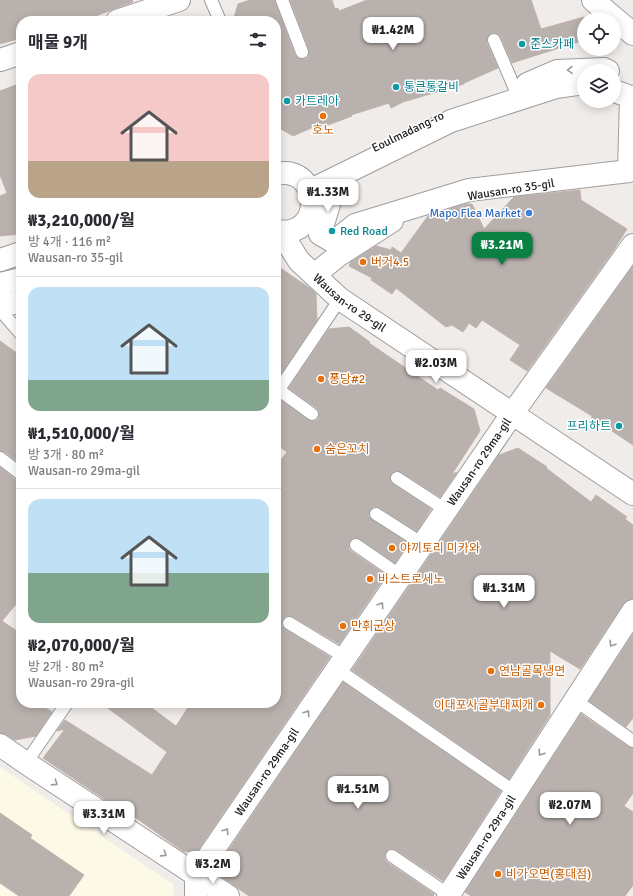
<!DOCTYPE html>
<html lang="ko">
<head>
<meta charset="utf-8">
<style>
	:root { --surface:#fff; --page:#f2f2f3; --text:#2b2b33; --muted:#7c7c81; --line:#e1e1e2; --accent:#0b8043 }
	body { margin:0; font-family:Signika,"Noto Sans KR",sans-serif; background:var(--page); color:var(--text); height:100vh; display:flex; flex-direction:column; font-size:15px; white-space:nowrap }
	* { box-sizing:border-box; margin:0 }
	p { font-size:13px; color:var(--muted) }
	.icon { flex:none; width:22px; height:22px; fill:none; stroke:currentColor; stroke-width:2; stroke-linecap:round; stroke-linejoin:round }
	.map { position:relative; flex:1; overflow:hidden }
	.drawer { position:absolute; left:16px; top:16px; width:265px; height:692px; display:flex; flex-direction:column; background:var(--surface); border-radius:16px; box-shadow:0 2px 10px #0003 }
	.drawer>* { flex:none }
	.tools { position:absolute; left:577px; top:12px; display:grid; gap:8px }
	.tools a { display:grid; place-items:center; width:44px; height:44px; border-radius:50%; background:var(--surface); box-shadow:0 2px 10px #0003; font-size:20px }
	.price { position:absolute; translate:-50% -34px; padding:0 9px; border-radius:8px; background:#fff; color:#222; font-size:13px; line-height:26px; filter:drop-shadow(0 1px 2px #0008) }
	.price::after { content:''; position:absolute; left:50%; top:24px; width:12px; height:9px; margin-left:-6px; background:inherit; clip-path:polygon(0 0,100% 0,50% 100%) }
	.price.current { background:var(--accent); color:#fff }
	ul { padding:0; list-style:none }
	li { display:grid; align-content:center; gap:8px; height:212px; padding:0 12px }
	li+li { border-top:1px solid var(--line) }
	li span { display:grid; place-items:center; height:124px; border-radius:12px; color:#555 }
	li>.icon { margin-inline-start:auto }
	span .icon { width:72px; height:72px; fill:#fffc; stroke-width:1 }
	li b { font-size:17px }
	h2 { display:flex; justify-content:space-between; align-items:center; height:48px; padding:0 12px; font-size:17px }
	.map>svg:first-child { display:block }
	.education { fill:#fcf9e6 }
	.building { fill:#b9b1ae; stroke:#c1b2ac }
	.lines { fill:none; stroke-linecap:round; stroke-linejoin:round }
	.lane-casing { stroke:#9e9e9e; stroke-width:14 }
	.street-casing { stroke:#9e9e9e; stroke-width:24 }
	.lane { stroke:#fff; stroke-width:12 }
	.street { stroke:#fff; stroke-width:22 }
	.oneway { stroke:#9b9b9b }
	.culture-dot { fill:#0f9aa8; stroke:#fff; stroke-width:1.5 }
	.food-dot { fill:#e8710a; stroke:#fff; stroke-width:1.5 }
	.shop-dot { fill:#3f7fe0; stroke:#fff; stroke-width:1.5 }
	.labels { text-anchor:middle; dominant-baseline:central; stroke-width:3; stroke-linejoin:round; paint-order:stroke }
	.culture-label { font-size:12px; fill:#0d838f; stroke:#fff; text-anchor:start }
	.food-label { font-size:12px; fill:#c56008; stroke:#fff; text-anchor:start }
	.street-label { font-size:12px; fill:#212121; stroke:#fff }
	.shop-label { font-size:12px; fill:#366cbe; stroke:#fff; text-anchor:end }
</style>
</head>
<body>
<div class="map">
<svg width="633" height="896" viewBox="0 0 633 896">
	<rect width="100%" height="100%" fill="#f0ece9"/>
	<path class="education" d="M0,767l174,118 -1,11h-173z"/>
	<path class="building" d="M0,0h132l1,2 -51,19h-61v17l-21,6z
		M250,0h25l20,55 3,3 3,1h4l3,-2 1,-3v-4l-19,-50h42l3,9 3,-1 1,3 28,-11h164l10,29 43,-12v23l-72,23 -11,-26 -3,-3 -3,-1h-4l-3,3 -1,3v4l11,25 -34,15v1l-61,18 -12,6 -2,-5 -38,12 1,1 -32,12 -2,-3 -25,11 -17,-10v-105h-43l5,-17z
		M21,83v151l-21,2v-40l7,-3 -7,-18v-84z
		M580,190l1,10 46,29 -14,22 -86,120 -17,-11 10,-15 -38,-25 -6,8 -7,-5 -6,9 -11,-7 -6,2 -50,-39 -4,6 -21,-14 1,-2 -23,-12 2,-4 25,-16 15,4 1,-3 9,6 27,-37 3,-1 5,3 13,-9 18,-5h5l12,25 30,-32z
		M276,265l35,24 5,5 1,26 -41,61z
		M633,266v179l-42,-28 1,-1 -46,-28z
		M349,327l21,15 -1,1 69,47 2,-2 34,21 6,22 -28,43 5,-2 -17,25 -39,-25 -3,-1h-4l-3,3 -1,3v4l3,3 38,25 -14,22 -37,-23 -4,-1h-3l-3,3 -1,4v3l3,3 36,23 -13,20 -35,-24 -4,-1h-3l-3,3 -1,4v4l2,2 35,24 -47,69 -46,-27 -4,-1h-3l-3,3 -1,4v3l3,3 45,28 -132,193 -14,2 -69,-49 -2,2 -70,-47 22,-29 -8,2 8,-11 87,55 15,-23 -66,-49h44l31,23 15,-23h85v-237l11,-14 -11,-8v-43l4,-1 28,20 4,1h3l3,-2 1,-5v-3l-2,-3 -28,-20 40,-59z
		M0,341l21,15v109l-16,-13 -5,-1z
		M518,448l29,19 -1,1 45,34 5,-7 31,22 -2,2 8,6v74l-6,1 -4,4 -43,65 -30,-18v64l-41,64 -157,-109 147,-215z
		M0,467l16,13 5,1v117l-19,23 19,13v69h17l14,9 -16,24 -21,4 -8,-5 -7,-2z
		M633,634v84l-7,9 -37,-26z
		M343,682l158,109 -58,90 -47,-31 -3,-1h-4l-3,3 -1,4v4l2,2 47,32 -1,2h-184l-27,-19 -3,-13z
		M581,714l48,33 4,1v45l-9,13 9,6v73l-8,11h-154l-6,-4z
		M0,813l32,22 -2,3 54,37 -15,21h-50l-19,-13z"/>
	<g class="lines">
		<defs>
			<path id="lane" d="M211,0l9,21
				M282,0l20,52
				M494,40l21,49
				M0,310l21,24
				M279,390l33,24
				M276,394l64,-95
				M0,458l21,16
				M397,478l49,32
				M376,514l47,30
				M356,545l45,31
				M289,623l56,34
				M337,669l178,123
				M575,700l58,41
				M26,763l41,-60
				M392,856l57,39"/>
			<g id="street">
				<path d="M593,0l40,34"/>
				<path d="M117,21l62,-21"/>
				<path d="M0,60l21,-7"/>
				<path d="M584,83l-28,4 -105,34 -132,65 11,15 -10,33 14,8 21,-17 114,-35 160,-19 2,-74 -17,-6"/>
				<path d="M527,84l30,-13 47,-2 4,2"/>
				<path d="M276,174c46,-10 50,65 0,57"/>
				<path id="s1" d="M281,232l18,29 41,38 293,195"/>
				<path d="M0,260l21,-7"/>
				<path d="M314,275l25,-20 53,-34"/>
				<path d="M0,284l21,-5"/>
				<path d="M0,305l21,-3"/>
				<path d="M0,745l26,18 202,133"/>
				<path id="s2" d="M196,896v-21l316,-461 121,-169"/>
				<path id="s3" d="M448,896l185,-285"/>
			</g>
		</defs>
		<use href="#lane" class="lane-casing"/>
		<use href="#street" class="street-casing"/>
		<use href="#lane" class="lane"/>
		<use href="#street" class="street"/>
	</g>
	<defs><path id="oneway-chevron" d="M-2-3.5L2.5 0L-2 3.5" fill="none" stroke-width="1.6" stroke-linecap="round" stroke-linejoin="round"/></defs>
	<g class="oneway">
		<use href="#oneway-chevron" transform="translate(570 70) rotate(178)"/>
		<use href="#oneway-chevron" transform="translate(381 605) rotate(-56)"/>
		<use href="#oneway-chevron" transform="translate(612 644) rotate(123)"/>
		<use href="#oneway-chevron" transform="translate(307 713) rotate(-56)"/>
		<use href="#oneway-chevron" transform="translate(541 753) rotate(123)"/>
		<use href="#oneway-chevron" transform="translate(55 783) rotate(33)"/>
		<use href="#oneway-chevron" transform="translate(226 831) rotate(-56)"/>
		<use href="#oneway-chevron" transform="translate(164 854) rotate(33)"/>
	</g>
	<g class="culture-dot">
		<circle cx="522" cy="44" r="4"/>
		<circle cx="396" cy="87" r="4"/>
		<circle cx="287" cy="101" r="4"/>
		<circle cx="332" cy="231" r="4"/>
		<circle cx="619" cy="426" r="4"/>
	</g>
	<g class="food-dot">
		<circle cx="323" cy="116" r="4"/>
		<circle cx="363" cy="262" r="4"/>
		<circle cx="321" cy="379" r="4"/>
		<circle cx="317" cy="449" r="4"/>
		<circle cx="392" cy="548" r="4"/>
		<circle cx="370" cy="579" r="4"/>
		<circle cx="343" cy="626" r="4"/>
		<circle cx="491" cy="671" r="4"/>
		<circle cx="541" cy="705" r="4"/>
		<circle cx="498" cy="874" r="4"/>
	</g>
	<circle class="shop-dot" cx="529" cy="213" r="4"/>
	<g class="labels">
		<g class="culture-label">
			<text x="530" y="44">준스카페</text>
			<text x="404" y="87">통큰통갈비</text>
			<text x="295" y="101">카트레아</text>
			<text x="340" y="231">Red Road</text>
			<text x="611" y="426" text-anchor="end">프리하트</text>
		</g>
		<g class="food-label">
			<text x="323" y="130" text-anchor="middle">호노</text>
			<text x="371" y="262">버거4.5</text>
			<text x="329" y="379">퐁당#2</text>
			<text x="325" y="449">숨은꼬치</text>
			<text x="400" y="548">야끼토리 미카와</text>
			<text x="378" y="579">비스트로세노</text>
			<text x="351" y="626">만휘군상</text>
			<text x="499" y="671">연남골목냉면</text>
			<text x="533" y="705" text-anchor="end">이대포사골부대찌개</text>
			<text x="506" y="874">비가오면(홍대점)</text>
		</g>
		<g class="street-label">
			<text transform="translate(408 132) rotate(-26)">Eoulmadang-ro</text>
			<text transform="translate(511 190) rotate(-9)">Wausan-ro 35-gil</text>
			<text stroke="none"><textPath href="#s1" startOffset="100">Wausan-ro 29-gil</textPath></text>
			<text stroke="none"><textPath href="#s2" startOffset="522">Wausan-ro 29ma-gil</textPath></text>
			<text stroke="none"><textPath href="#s2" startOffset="146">Wausan-ro 29ma-gil</textPath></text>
			<text stroke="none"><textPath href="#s3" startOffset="70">Wausan-ro 29ra-gil</textPath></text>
		</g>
		<g class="shop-label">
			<text x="521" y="213">Mapo Flea Market</text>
		</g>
	</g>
</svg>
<div class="tools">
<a><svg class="icon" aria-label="locate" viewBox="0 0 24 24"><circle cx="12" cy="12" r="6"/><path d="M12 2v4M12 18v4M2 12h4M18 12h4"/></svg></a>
<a><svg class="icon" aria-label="layers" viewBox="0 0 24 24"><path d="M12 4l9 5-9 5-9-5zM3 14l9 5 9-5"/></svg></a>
</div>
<b class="price" style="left:393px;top:51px">₩1.42M</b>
<b class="price" style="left:328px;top:213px">₩1.33M</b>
<b class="price current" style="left:502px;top:266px">₩3.21M</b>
<b class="price" style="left:436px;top:384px">₩2.03M</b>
<b class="price" style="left:504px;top:609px">₩1.31M</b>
<b class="price" style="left:358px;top:810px">₩1.51M</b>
<b class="price" style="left:570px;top:826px">₩2.07M</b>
<b class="price" style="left:104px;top:835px">₩3.31M</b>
<b class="price" style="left:213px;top:885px">₩3.2M</b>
<section class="drawer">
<h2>매물 9개<svg class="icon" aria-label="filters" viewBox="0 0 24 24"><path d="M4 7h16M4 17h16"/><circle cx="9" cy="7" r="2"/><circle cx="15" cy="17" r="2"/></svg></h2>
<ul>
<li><span style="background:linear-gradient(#f6c9c9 70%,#b9a48a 0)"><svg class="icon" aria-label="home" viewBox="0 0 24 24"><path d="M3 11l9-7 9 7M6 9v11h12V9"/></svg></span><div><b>₩3,210,000/월</b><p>방 4개 · 116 m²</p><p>Wausan-ro 35-gil</p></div></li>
<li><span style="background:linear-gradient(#bfe0f5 75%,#7fa58c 0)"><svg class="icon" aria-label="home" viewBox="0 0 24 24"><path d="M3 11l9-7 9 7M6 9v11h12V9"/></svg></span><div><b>₩1,510,000/월</b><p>방 3개 · 80 m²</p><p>Wausan-ro 29ma-gil</p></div></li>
<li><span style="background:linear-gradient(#bfe0f5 60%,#7fa58c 0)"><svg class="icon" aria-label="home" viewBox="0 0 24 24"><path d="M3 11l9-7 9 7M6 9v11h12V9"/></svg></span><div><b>₩2,070,000/월</b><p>방 2개 · 80 m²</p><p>Wausan-ro 29ra-gil</p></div></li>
</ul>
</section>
</div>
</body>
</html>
